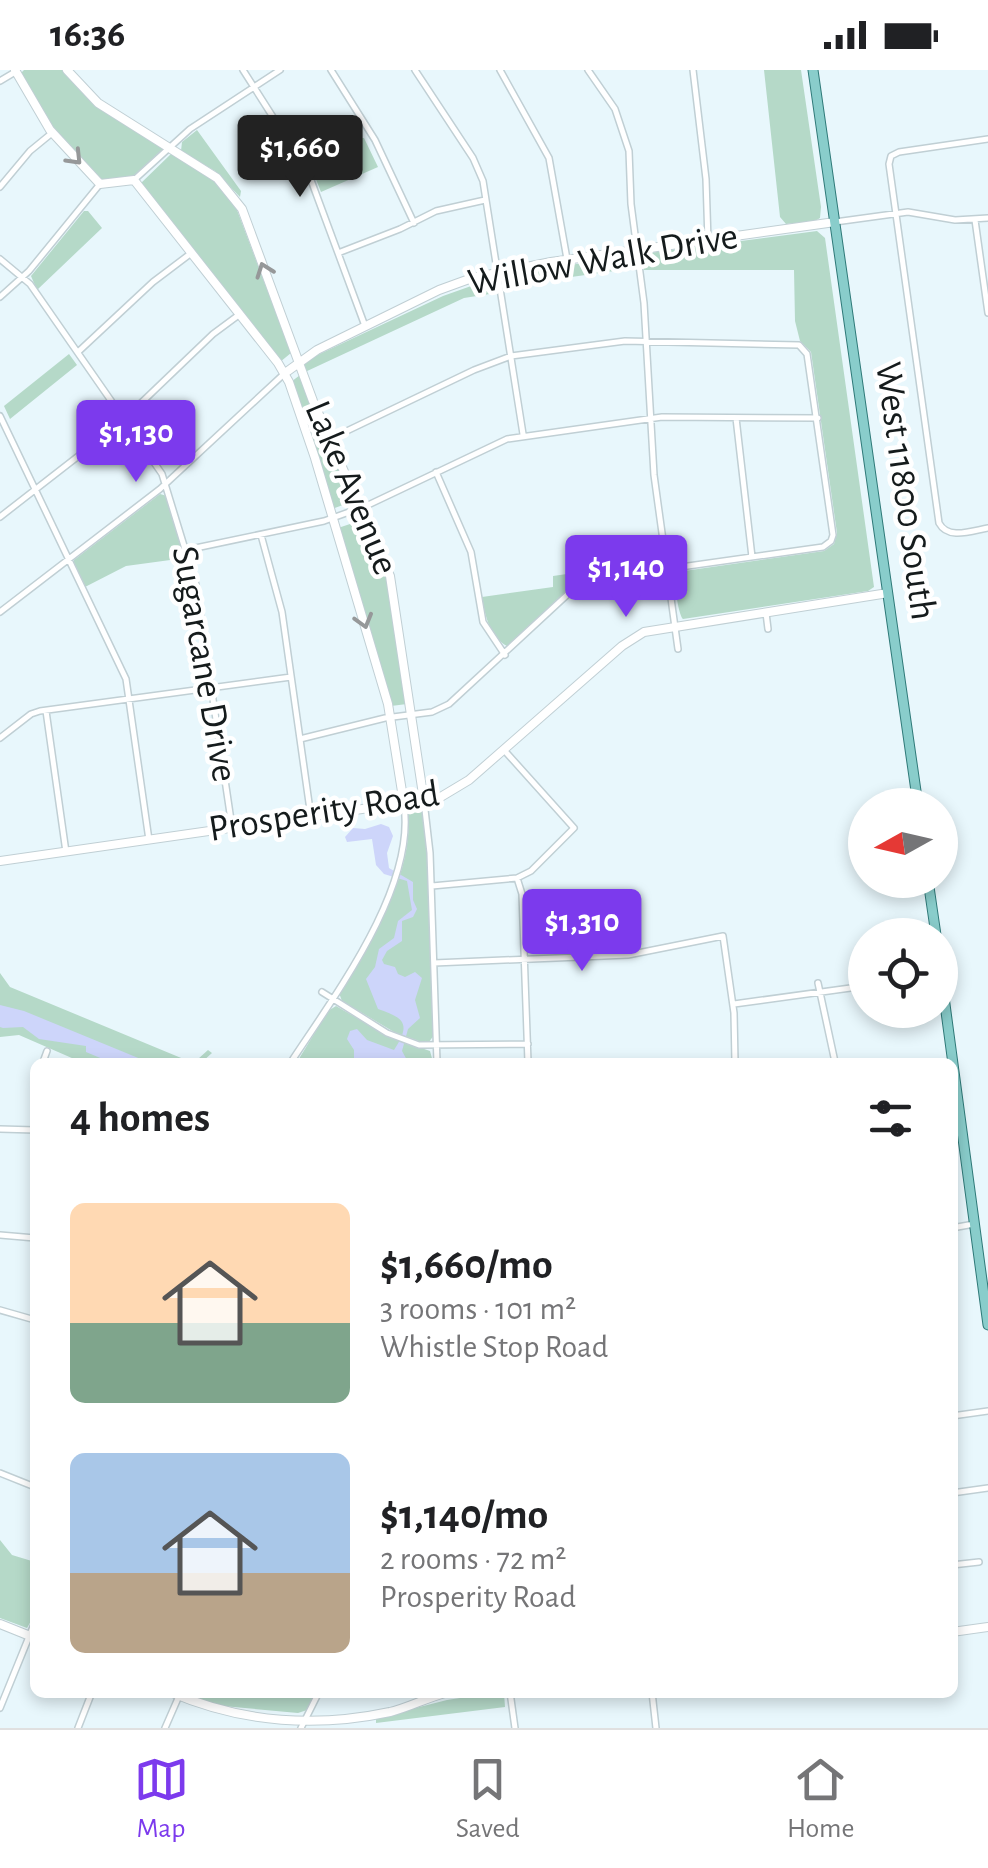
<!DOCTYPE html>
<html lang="en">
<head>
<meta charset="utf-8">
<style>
	:root { --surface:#fff; --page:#f2f2f2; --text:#202124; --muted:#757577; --line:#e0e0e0; --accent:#7c3aed }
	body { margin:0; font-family:"Alegreya Sans",sans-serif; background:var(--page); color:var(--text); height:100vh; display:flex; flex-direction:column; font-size:38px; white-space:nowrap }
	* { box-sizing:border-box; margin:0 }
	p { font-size:32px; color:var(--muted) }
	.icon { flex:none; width:55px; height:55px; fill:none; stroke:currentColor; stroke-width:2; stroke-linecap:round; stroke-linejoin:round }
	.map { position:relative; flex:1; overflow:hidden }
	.side { position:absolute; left:30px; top:988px; width:928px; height:640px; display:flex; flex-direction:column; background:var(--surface); border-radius:15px; box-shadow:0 5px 15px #0003 }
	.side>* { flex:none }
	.needle { width:65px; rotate:262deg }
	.fabs { position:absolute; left:848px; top:718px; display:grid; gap:20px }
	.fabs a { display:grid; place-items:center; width:110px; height:110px; border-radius:50%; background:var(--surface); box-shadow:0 5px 15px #0003; font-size:50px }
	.price { position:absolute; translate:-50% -85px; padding:0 22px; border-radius:10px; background:var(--accent); color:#fff; font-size:32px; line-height:65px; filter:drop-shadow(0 2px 5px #0008) }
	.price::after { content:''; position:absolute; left:50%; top:60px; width:30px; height:22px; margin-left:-15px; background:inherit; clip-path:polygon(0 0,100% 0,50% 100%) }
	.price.current { background:#222; color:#fff }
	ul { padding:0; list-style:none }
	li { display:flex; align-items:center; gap:30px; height:250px; padding:0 40px }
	li span { display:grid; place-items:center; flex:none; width:280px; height:200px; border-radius:15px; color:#555 }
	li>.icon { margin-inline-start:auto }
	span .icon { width:120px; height:120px; fill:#fffc; stroke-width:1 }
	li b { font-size:42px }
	h2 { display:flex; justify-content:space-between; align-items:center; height:120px; padding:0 40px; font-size:42px }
	.status { display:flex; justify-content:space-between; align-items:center; height:70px; padding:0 50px; background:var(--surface); direction:ltr }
	.status svg { height:28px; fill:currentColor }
	.tabs { display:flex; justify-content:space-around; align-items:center; height:140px; border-top:2px solid var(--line); background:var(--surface); font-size:28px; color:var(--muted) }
	.tabs a { display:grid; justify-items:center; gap:5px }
	.tabs .current { color:var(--accent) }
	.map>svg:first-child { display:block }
	.green { fill:#b5d9c8 }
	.water { fill:#cdd5fa }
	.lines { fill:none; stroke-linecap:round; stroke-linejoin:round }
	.street-casing { stroke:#c0cfd4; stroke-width:8 }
	.secondary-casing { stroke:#c0cfd4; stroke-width:10 }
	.primary-casing { stroke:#2e7978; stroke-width:11 }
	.street { stroke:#fff; stroke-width:5 }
	.secondary { stroke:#fff; stroke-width:8 }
	.primary { stroke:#89cdcb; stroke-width:9 }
	.oneway { stroke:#969899 }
	.labels { text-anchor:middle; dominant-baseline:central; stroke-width:9; stroke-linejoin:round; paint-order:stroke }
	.street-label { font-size:38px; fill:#151b1c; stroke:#fff }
</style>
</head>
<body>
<div class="status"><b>16:36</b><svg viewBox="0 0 49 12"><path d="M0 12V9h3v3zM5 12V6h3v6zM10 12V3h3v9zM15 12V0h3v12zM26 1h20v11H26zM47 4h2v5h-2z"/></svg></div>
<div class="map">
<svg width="988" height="1658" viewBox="0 0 988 1658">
	<rect width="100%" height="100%" fill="#e8f7fc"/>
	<path class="green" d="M24,0h40l24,28 74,48v4l-29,27 -32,3 -49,-51 -32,-55z
		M764,0h37l20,137 -1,11 -5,3 -29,3 -6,-7z
		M197,60l44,61 -1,6 -25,-26 -34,-20 1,-9z
		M361,68h3l14,29 -57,25 -9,-23z
		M172,83l47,31 15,18 57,151 -11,9 -140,-178z
		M84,141h4l14,17 -65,62 -6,-14z
		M817,161l8,7 49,349 -6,4 -185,28c-5,-5 -10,-41 -6,-47l147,-21 10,-7 3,-11 -26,-181 -11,-11 -5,-20 -1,-51h-150l-1,-12 6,-5z
		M629,186l6,4 1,8 -129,18 -2,-10 6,-2z
		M488,210l7,5 1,8 -32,5 -159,74v-10l4,-3 134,-63z
		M69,284l8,11 -67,54 -6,-13z
		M300,305l54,126 -22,8 -41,-127z
		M160,424l7,2 2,5 16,57 -59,8 -41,21 -12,-22 1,-5z
		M362,450l25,55 20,129 -16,2 -53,-178z
		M622,496l-1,4 -41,10 -73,66c-17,-9 -22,-30 -25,-49l71,-10v-11z
		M421,737l7,43 6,185 -5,7 -5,1 -30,-11 -52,-31 -3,-8c32,-56 75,-115 69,-183z
		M0,903l10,14 176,73 12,-1 10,-9 4,3 -10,9h-121l-62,-27 -19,2z
		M336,936l56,32 38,13 3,11h-136l31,-51z
		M0,1470l12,15 23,7v52l-8,14 -27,-10z
		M180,1623h136l-9,17 -9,3 -86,-8z
		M492,1623h12l1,14 -129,16v-5l71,-18z"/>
	<path class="water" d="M381,754l8,3 4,9 -6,17 2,15 24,14v18l4,9 -4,8 -11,4v20l-15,10 -5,9 2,4 11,3 3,7 7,3 10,-5 7,6 -7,22 5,18 -12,11 -6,22 6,11h-54v-12l-7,-11 3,-8 7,-2 10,11 27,10c17,-26 11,-32 -16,-41l-12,-30 9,-12 4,-18 15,-11 4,-17 14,-11 -5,-29 -23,-7 -8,-9 -4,-26 -25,3 -2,-5 8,-9 12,1z
		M0,935l24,6 124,51 -43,-2 -19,-8v-6l-47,-7 -16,-12 -20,1 -3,-1z"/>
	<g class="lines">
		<defs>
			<path id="street" d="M243,0l65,102 57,154
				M331,0l44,70 39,83
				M415,0l58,88 10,23 40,253
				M500,0l49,88 18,101
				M588,0l27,39 14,42 2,53 13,99 10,172 24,174
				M693,0l13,109 2,62
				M0,11l15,-9
				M988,69l-89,13 -8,4 -2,8 50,359c9,17 32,8 49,5
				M134,110l56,-51 90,-59
				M0,117l30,-36 22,-18
				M975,150l13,93
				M835,152l73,-10 47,8 33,-2
				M338,183l62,-24 36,-18 49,-11
				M0,189l30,25 132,190 34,111 36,242
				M0,227l29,-26 71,-87
				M78,282l75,-70 37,-28
				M0,346l126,263 23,161
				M736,348l16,139
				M436,402l35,80 12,70 22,33
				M0,447l117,-91 96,-92 27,-20
				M261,465l21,77 29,205
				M186,480l138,-29 42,-15 141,-67 155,-22 156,1
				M0,542l160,-123 125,-116
				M766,543l2,16
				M46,641l20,141
				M0,668l31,-24 9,-3 251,-34
				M300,669l85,-21 47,-6 17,-8 118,-109 22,-15 234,-33 8,-6 2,-6 -26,-181 -8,-9 -174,-4 -114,15 -37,14 -144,69
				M424,731l6,52 7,209
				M517,808l5,16 6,168
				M432,816l85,-8 14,-7 43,-43 -70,-78
				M434,893l194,-8 95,-19 11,77 1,49
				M818,913l17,79
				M322,922l65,41 32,12 109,-1
				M734,934l131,-18
				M43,992l4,-11
				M291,992c44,-67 125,-174 113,-257
				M0,1059l35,1
				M952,1158l22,-4
				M0,1165l35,3
				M0,1240l35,10
				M952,1346l36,-5
				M0,1403l35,14
				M952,1423l36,-5
				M952,1495l27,-3
				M510,1622l5,36
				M652,1622l4,36
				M0,1638l35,-86
				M78,1658l14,-36
				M165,1658l14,-32
				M301,1658l18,-36"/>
			<path id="secondary" d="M15,0l35,60 50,54 34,-4 144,183 11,19 26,76 73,246 16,100
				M67,0l31,33 119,75 25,31 71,192 77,175 34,225
				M285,303l32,-23 122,-60 33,-12 79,-16 284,-40
				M0,791l439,-63 30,-18 153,-134 22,-14 244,-39
				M0,1554l35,14
				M952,1562l36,-5
				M170,1622c70,30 145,36 220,20 20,-5 38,-15 59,-20"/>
			<path id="primary" d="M813,0l105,735
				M928,810l8,55
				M940,897l48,358"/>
		</defs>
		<use href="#street" class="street-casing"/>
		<use href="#secondary" class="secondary-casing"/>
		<use href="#primary" class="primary-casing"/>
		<use href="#street" class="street"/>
		<use href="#secondary" class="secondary"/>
		<use href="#primary" class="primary"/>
	</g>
	<defs><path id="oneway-chevron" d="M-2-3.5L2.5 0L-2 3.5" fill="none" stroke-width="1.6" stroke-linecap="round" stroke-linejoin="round" transform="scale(2.5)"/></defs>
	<g class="oneway">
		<use href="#oneway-chevron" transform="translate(75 88) rotate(46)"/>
		<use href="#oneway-chevron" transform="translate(264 200) rotate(-110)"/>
		<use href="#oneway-chevron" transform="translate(364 551) rotate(74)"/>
	</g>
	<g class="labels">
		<g class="street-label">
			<text transform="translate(603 190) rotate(-10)">Willow Walk Drive</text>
			<text transform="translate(351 418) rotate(67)">Lake Avenue</text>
			<text transform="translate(905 421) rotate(82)">West 11800 South</text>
			<text transform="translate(204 594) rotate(80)">Sugarcane Drive</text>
			<text transform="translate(324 742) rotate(-9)">Prosperity Road</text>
		</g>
	</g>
</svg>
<div class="fabs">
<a><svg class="needle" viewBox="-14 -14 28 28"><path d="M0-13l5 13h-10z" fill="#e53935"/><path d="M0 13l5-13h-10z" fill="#757577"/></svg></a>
<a><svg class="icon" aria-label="locate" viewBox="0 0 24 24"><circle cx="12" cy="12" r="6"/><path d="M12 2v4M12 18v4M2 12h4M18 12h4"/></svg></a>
</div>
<b class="price current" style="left:300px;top:130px">$1,660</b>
<b class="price" style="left:136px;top:415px">$1,130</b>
<b class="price" style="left:626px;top:550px">$1,140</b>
<b class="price" style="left:582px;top:904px">$1,310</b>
<section class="side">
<h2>4 homes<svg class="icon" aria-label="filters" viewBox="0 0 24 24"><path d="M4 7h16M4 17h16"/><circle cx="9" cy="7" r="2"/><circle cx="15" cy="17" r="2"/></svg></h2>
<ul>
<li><span style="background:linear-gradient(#ffd9b3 60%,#7fa58c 0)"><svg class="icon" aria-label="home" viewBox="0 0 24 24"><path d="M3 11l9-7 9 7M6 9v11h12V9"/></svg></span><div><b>$1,660/mo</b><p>3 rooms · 101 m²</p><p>Whistle Stop Road</p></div></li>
<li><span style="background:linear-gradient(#a9c7e8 60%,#b9a48a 0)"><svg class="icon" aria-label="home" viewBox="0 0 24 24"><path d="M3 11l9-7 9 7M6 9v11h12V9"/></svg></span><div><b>$1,140/mo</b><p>2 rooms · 72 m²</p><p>Prosperity Road</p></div></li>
</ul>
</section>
</div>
<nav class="tabs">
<a class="current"><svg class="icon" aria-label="map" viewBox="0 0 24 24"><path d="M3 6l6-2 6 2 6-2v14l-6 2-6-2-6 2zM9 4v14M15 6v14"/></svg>Map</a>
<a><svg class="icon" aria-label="saved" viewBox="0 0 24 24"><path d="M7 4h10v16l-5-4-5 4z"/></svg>Saved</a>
<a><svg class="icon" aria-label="home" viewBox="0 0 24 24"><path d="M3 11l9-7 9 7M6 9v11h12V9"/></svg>Home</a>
</nav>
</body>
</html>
